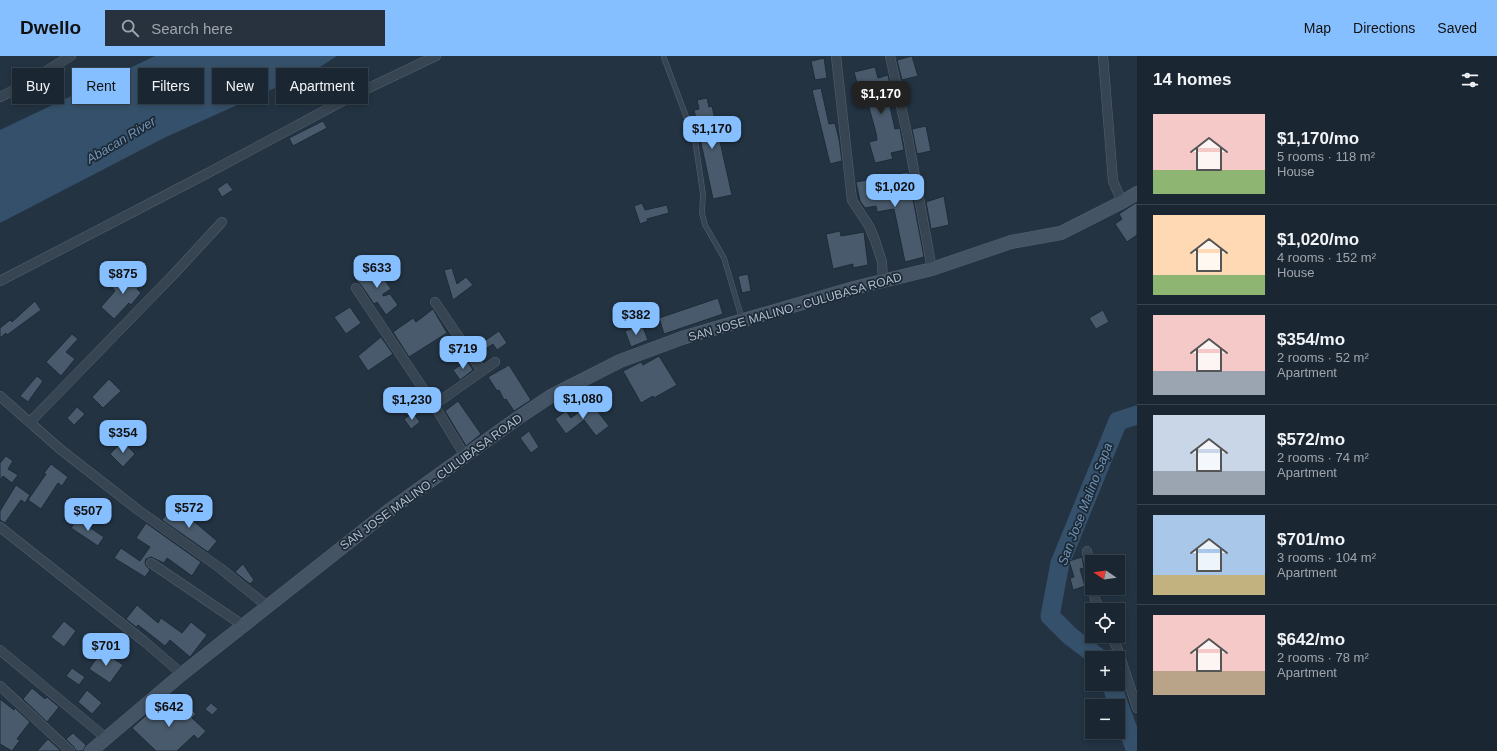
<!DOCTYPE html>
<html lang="en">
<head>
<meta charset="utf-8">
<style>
	:root { --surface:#1a2632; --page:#27323e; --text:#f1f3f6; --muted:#9fa5ac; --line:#38434d; --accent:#86bfff }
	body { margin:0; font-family:Helvetica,sans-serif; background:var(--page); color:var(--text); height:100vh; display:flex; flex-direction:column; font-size:15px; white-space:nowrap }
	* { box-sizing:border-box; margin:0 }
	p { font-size:13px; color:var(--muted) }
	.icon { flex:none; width:22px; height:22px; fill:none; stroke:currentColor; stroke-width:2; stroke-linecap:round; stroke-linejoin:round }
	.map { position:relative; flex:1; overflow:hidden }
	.sheet { display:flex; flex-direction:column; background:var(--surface); width:360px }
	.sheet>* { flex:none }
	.hud { position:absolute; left:12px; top:12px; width:380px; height:36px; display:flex; gap:8px }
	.needle { width:26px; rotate:283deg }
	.tools { position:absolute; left:1085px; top:499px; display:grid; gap:8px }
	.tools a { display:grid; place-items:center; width:40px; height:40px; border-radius:0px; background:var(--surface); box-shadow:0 2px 6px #0003,0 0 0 1px var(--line); font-size:20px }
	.price { position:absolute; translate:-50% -34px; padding:0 9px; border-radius:8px; background:var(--accent); color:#111; font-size:13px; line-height:26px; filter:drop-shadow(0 1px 2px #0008) }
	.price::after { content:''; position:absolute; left:50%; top:24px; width:12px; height:9px; margin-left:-6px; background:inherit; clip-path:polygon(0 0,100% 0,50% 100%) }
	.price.selected { background:#222; color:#fff }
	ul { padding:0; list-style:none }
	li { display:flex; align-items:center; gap:12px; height:100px; padding:0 16px }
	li+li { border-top:1px solid var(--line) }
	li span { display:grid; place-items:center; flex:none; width:112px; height:80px; border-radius:0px; color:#555 }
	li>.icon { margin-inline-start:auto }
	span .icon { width:48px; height:48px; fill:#fffc; stroke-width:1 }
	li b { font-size:17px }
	h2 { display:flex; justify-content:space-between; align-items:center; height:48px; padding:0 16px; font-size:17px }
	.pill { padding:0 14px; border-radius:0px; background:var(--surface); box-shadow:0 2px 6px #0003,0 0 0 1px var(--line); font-size:14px; line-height:36px }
	.pill.selected { background:var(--accent); color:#111 }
	header { display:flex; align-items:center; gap:24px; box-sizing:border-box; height:56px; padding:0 20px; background:var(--accent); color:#111 }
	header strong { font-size:19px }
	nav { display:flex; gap:22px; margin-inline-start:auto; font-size:14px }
	.search { width:280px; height:36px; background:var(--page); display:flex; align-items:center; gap:10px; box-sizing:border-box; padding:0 14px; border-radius:0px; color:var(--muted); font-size:15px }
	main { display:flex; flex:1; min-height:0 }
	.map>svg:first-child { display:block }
	.water { fill:#35506a }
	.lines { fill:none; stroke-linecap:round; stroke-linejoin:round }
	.river { stroke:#35506a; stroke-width:19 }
	.building { fill:#485a6b; stroke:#1e2b39 }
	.lane-casing { stroke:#55626f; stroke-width:5.5 }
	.street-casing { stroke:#55626f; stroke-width:10 }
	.secondary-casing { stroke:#55626f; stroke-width:14 }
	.lane { stroke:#374451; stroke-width:4.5 }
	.street { stroke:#374451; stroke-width:9 }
	.secondary { stroke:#455465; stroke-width:13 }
	.labels { text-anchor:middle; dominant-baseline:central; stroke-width:3.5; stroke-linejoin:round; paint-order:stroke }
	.street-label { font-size:12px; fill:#b4bfcc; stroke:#1c2937 }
	.water-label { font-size:13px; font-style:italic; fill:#7193b2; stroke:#1c2937 }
</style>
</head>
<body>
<header>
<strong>Dwello</strong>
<div class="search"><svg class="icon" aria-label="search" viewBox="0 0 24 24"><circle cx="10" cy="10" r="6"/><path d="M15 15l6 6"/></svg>Search here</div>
<nav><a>Map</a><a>Directions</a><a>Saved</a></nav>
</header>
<main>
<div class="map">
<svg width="1137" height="695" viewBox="0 0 1137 695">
	<rect width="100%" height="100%" fill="#233342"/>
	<path class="water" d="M155,0h182l-20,13 -153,69 -164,85v-93z"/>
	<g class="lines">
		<path class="river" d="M1099,602l-29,-22 -20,-20 10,-53 58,-142 19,-6
			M1111,628l25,67"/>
	</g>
	<path class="building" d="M912,0l6,20 -16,4 -5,-20z
		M824,2l3,20 -12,2 -4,-19z
		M875,11l3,11 10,-3 2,9 -4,1 6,22h-2l5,22 5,-1 4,22 -13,3 2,6 -18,4 -6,-21 8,-2 -1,-7 -14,-51 -5,1 -3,-11z
		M821,32l8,36 6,-1 4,16 3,22 -12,3 -18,-74z
		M707,42l2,9 3,-1 20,89 -19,4 -19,-89 5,-1 -2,-9z
		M323,65l4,7 -34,18 -4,-8z
		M926,70l5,25 -14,3 -5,-25z
		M908,116l16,85 -19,5 -11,-53 -17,3 -1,-6 -11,2 -5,-7 -4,-19z
		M227,126l6,8 -11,7 -5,-8z
		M944,140l5,29 -18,4 -5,-27z
		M1137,146v33l-10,7 -12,-18 7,-5 -3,-5z
		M642,147l3,7 22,-5 2,8 -22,6 1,2 -8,3 -6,-18z
		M840,175l1,5 23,-4 4,33 -15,3v-4l-20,5 -7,-35z
		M374,208l17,25 -8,5v2l7,-2 8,11 -12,10 -9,-13 -3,2 -13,-19 -7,-7z
		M452,212l5,16 9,-7 7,8 -20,15 -9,-30z
		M128,215l14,12 -5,6 4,4 -10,12 -2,-2 -15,16 -13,-12 14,-16 -3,-4z
		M748,218l3,17 -9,2 -4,-17z
		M718,242l5,16 -59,20 -5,-16z
		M35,245l6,9 -34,25 -1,-2 -6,5v-10l10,-8 2,2z
		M350,251l11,16 -15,11 -12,-17z
		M433,253l14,24 -38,24 -16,-25 20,-14 3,4z
		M1103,254l6,12 -13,7 -7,-11z
		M642,269l6,15 -17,7 -6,-16z
		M499,275l8,12 -10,7 -4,-6 -12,8 -4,-6z
		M72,278l6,5 -12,13 9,7 -14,17 -15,-14z
		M381,281l12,17 -25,17 -10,-15z
		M659,300l18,29 -23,13 -1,-2 -12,7 -18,-32 18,-9 2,3z
		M467,305l6,9 -13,10 -7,-10z
		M509,309l22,35 -17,11 -8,-12 -2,1 -5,-10 -2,1 -9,-14z
		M37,320l6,5 -15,21 -8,-6z
		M109,323l12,12 -18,17 -11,-11z
		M458,345l23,33 -15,12 -21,-35z
		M591,347l18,23 -13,10 -12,-16 -18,14 -11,-15 11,-8 5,7z
		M77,351l8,7 -11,11 -7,-7z
		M413,357l7,9 -9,7 -7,-10z
		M529,375l10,16 -8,6 -11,-15z
		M123,385l12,13 -12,13 -13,-13z
		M6,400l7,5 -5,8 10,6 -6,8 -9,-7 -3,4v-17z
		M51,408l17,13 -6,9 -4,-3 -17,26 -13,-9 18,-26 -2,-1z
		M16,429l14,10 -5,8 -4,-3 -16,23 -5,-3v-9z
		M172,450l25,18 20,17 -9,11 -46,-32z
		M77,463l27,18 -6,9 -27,-18z
		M146,467l55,39 -9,14 -25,-18 -3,5 -13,-6 -5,2 -1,3 1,4 4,4 -5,7 -31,-19 7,-10 19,13 10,-14 -14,-9z
		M1082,501l2,11 -4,1 5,17 -12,4 -3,-12 4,-1 -5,-16z
		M243,508l11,16 -4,4 -15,-12z
		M137,549l21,18 3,-5 21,15 9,-11 16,13 -17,22 -20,-17 -5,6 -27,-21 -2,2 -10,-8z
		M64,565l12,10 -12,16 -13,-10z
		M102,595l21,14 -13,18 -21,-14z
		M72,612l13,9 -6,8 -13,-9z
		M32,632l13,11 2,-2 12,10 -12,15 -24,-23z
		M87,634l15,13 -10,11 -14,-12z
		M0,643l14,11 1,-2 15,14 -13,17 3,1 -8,11 -12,-7z
		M182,643l14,15 -4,4 14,13 -8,8 -4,-4 -17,16h-21l-24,-23 22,-20 8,8z
		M211,647l7,6 -6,6 -7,-6z
		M73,677l13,12 -3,6h-7l-2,-4 -8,-8z
		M48,683l13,12h-24z"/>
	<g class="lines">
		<defs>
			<path id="lane" d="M664,2l31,82 8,54 -1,19 3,12 19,33 18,61"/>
			<path id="street" d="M836,0l16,144 17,26 6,14 7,22 1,20
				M890,0l18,82 24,131
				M1103,0l10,125 9,21
				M0,41c25,-12 47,-27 71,-41
				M0,225l208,-108 146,-78 82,-39
				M356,232l78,117 31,51
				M435,246l47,69
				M0,340l60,53 78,61 82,58 47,38
				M434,349l61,-43
				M30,366l143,-147 49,-53
				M0,471l145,115 37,32
				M1087,495l5,31
				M151,507l93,63
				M1093,532l2,11 5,11
				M1111,580l7,14 19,58
				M0,594l106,88
				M0,630l70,65"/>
			<path id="secondary" d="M91,695l91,-77 205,-162 131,-94 33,-22 69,-35 62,-23 172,-50 78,-19 79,-27 50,-9 61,-31 15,-9"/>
		</defs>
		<use href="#lane" class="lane-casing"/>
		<use href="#street" class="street-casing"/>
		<use href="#secondary" class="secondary-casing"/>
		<use href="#lane" class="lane"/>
		<use href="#street" class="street"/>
		<use href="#secondary" class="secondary"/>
	</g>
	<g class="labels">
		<g class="street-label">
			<text transform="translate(795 251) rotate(-16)">SAN JOSE MALINO - CULUBASA ROAD</text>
			<text transform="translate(431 426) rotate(-36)">SAN JOSE MALINO - CULUBASA ROAD</text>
		</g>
		<g class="water-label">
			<text transform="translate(121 84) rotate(-31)">Abacan River</text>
			<text transform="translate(1085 448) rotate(-69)">San Jose Malino Sapa</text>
		</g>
	</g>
</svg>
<div class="tools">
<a><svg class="needle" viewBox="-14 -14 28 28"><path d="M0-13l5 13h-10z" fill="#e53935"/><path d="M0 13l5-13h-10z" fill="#9fa5ac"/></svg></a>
<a><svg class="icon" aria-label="locate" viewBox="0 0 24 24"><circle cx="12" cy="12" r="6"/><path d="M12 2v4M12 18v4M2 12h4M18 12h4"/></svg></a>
<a>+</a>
<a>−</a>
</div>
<b class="price selected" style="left:881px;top:59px">$1,170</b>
<b class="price" style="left:712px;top:94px">$1,170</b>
<b class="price" style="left:895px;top:152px">$1,020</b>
<b class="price" style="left:377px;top:233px">$633</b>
<b class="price" style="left:123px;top:239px">$875</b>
<b class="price" style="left:636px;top:280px">$382</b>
<b class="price" style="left:463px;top:314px">$719</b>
<b class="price" style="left:583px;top:364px">$1,080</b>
<b class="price" style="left:412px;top:365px">$1,230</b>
<b class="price" style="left:123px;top:398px">$354</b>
<b class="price" style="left:189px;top:473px">$572</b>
<b class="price" style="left:88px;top:476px">$507</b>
<b class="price" style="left:106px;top:611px">$701</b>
<b class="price" style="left:169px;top:672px">$642</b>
<div class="hud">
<a class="pill">Buy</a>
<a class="pill selected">Rent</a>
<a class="pill">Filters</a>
<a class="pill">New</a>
<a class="pill">Apartment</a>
</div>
</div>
<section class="sheet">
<h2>14 homes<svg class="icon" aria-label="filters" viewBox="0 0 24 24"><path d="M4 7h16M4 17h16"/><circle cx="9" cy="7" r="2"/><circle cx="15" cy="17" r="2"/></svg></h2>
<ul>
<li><span style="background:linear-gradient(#f6c9c9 70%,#8fb573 0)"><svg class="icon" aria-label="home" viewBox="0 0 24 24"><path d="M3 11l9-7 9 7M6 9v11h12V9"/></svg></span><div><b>$1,170/mo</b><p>5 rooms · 118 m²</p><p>House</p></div></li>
<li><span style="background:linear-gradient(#ffd9b3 75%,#8fb573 0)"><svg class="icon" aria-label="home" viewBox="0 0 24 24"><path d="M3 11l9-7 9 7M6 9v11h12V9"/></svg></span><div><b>$1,020/mo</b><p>4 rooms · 152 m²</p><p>House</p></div></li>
<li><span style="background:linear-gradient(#f6c9c9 70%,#9aa5b1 0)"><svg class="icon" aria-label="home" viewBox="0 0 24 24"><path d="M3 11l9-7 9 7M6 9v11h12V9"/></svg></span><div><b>$354/mo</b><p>2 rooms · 52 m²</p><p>Apartment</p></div></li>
<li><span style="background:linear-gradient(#c9d6e8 70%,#9aa5b1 0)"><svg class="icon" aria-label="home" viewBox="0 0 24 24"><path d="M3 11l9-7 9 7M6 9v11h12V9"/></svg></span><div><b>$572/mo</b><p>2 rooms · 74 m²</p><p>Apartment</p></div></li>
<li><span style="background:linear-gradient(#a9c7e8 75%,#c2b280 0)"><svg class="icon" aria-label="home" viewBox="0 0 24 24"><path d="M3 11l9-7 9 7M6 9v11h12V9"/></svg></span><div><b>$701/mo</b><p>3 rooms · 104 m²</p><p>Apartment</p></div></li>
<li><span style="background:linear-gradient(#f6c9c9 70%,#b9a48a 0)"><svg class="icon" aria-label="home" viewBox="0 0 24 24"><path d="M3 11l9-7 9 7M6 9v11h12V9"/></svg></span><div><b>$642/mo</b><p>2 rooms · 78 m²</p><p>Apartment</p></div></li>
</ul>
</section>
</main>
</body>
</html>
